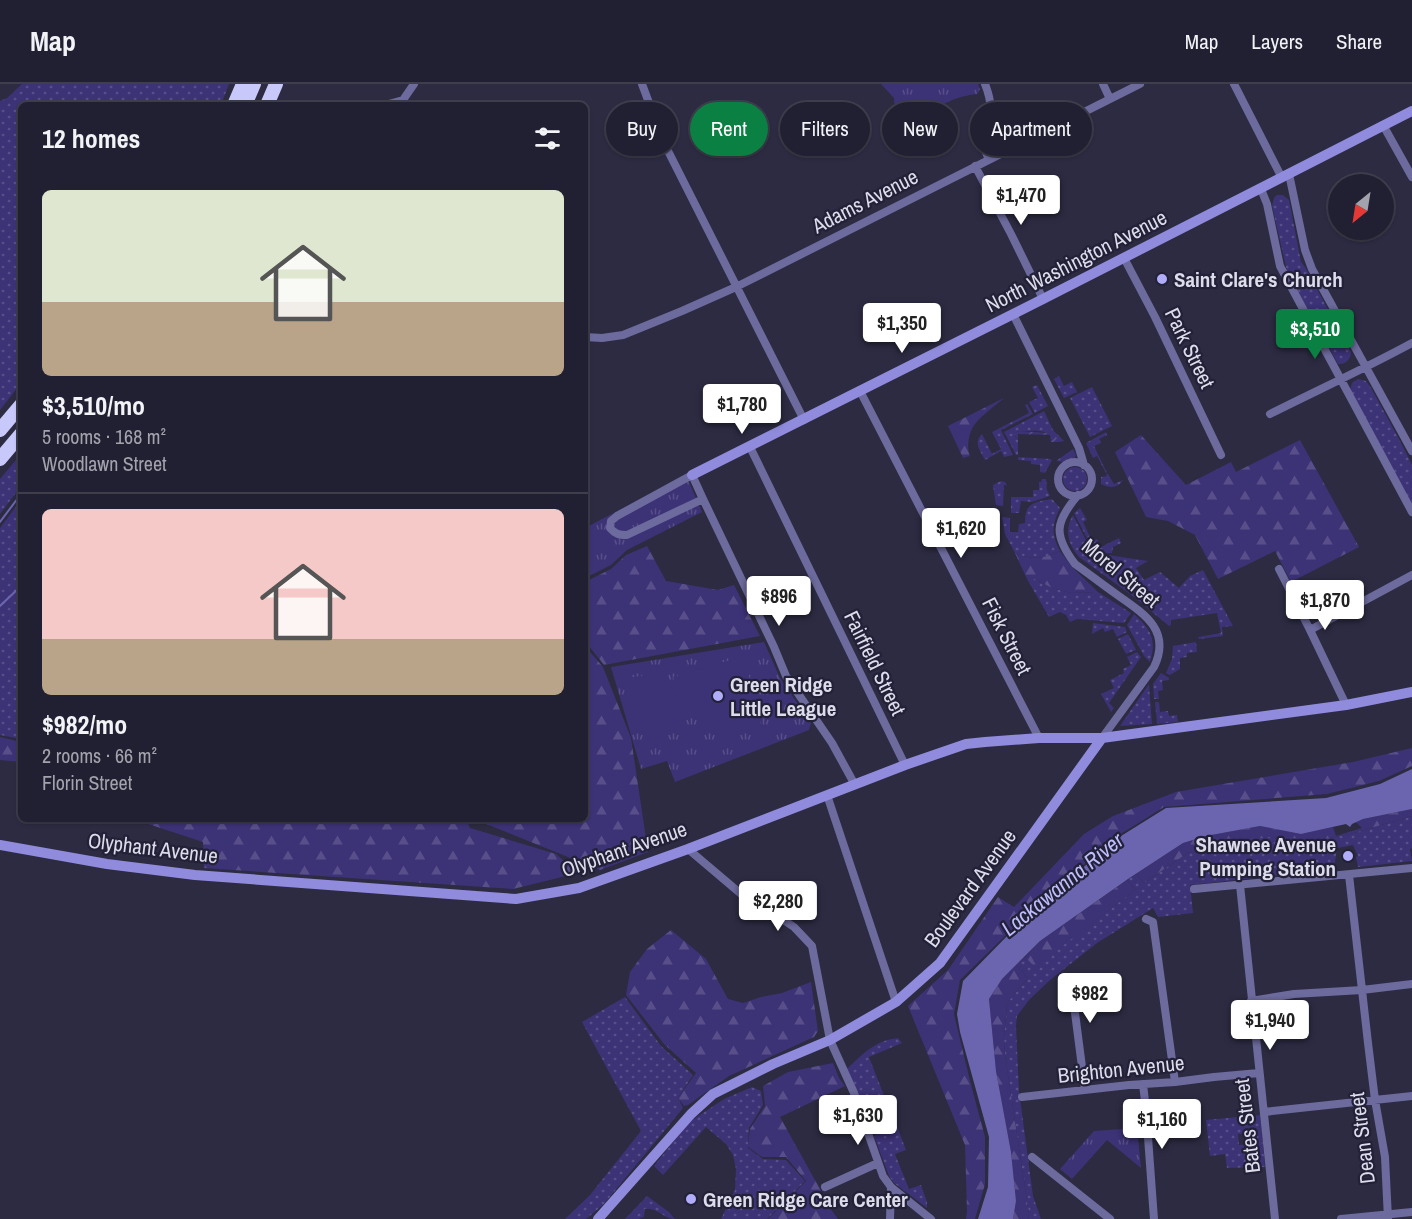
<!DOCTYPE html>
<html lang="en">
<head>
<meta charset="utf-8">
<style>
	:root { --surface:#212032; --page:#29283a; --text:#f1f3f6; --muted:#a2a3ac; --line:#3e3e4d; --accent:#0b8043 }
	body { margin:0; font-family:"Archivo Narrow",sans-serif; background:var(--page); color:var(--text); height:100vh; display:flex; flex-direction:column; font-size:22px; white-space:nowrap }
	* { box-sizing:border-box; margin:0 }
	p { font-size:20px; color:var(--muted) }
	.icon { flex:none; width:33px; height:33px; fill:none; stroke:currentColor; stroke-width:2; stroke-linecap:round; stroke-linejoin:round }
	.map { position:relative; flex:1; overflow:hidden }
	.drawer { position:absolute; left:18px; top:18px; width:570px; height:720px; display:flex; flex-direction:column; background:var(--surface); border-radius:9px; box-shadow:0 2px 4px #0004,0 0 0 2px var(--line) }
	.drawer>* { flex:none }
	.banner { position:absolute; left:606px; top:18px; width:570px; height:54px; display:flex; gap:12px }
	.needle { width:39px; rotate:210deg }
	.controls { position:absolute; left:1328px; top:90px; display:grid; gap:12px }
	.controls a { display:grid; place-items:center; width:66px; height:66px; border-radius:50%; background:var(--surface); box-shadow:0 2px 4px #0004,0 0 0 2px var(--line); font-size:30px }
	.price { position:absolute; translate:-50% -51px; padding:0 14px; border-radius:6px; background:#fff; color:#222; font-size:20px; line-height:39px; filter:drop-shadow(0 2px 3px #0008) }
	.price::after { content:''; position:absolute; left:50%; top:36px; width:18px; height:14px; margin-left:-9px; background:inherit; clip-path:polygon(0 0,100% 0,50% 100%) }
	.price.current { background:var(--accent); color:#fff }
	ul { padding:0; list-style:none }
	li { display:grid; align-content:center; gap:12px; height:318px; padding:0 24px }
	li+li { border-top:2px solid var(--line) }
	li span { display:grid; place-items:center; height:186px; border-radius:9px; color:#555 }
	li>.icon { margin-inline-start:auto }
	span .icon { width:108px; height:108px; fill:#fffc; stroke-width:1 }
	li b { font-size:26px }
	h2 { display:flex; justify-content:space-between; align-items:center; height:72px; padding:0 24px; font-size:26px }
	.pill { padding:0 21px; border-radius:27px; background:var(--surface); box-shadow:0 2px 4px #0004,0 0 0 2px var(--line); font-size:21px; line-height:54px }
	.pill.current { background:var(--accent); color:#fff }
	header { display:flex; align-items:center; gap:36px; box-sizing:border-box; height:84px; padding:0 30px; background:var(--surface); border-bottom:2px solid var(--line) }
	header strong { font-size:28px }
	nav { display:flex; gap:33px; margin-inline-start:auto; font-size:21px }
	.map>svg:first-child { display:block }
	.grass { fill:url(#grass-dots); fill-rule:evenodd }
	.forest { fill:url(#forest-firs) }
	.park { fill:url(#park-tufts) }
	.garden { fill:url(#garden-furrows) }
	.pitch { fill:#3c3276 }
	.water { fill:#6b65b0 }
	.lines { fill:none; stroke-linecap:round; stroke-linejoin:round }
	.stream { stroke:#6b65b0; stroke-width:2 }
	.street { stroke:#6d6a9d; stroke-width:8 }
	.secondary { stroke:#908bdc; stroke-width:10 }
	.highway { stroke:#c9c8fa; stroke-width:14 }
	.poi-dot { fill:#b1adfa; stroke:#222138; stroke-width:2 }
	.labels { text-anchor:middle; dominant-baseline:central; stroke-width:4.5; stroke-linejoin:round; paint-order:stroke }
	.street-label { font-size:21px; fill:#dcdceb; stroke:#222138 }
	.poi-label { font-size:21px; font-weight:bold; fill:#dcdceb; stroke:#222138; text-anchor:start }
	.water-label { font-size:22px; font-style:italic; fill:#bebcfa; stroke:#222138 }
</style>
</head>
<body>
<header>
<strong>Map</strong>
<nav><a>Map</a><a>Layers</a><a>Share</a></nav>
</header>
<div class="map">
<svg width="1412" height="1135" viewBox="0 0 1412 1135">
	<defs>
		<pattern id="grass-dots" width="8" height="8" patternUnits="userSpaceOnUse" patternTransform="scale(1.5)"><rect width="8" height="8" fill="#3c3276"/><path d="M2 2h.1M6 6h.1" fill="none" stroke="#584f8a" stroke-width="1.8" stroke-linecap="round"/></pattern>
		<pattern id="forest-firs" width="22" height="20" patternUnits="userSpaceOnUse" patternTransform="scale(1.5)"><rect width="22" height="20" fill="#3c3276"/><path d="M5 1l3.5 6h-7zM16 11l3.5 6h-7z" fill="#584f8a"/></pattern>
		<pattern id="park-tufts" width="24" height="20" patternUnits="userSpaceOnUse" patternTransform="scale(1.5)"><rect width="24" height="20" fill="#3c3276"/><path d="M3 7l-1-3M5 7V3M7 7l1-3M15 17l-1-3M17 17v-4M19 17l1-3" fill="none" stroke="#584f8a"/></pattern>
		<pattern id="garden-furrows" width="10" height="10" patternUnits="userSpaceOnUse" patternTransform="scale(1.5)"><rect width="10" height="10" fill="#3c3276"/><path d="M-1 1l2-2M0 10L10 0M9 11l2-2" fill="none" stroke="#584f8a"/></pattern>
	</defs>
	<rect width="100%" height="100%" fill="#2c2b42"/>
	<path class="grass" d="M22,0h207l-8,21h-200v278l-21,27v-309l7,-3z
		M1277,111h6l6,5 12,62 4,5 46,85c0,7 -6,13 -13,12l-51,-93 -15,-65 2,-8z
		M1059,292l5,10 8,-4 5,10 -13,6 -10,-19z
		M1358,295l8,2 5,7 29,53 12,24v41l-62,-116 2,-7z
		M1037,301l11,21 -13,7 -6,-11 9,-4 -6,-11z
		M1092,303l20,39 -22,11 -20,-39z
		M1027,320l6,10 -32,16 12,25 -9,2 -3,-6 -16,9c-5,-10 -12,-17 -3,-26l10,20 9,-5 -9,-17 37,-19 -4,-8z
		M1044,327l9,19 11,11 -5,1c-9,-14 -26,-11 -41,-11l-3,5 3,4v15h-2l-12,-23z
		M1106,348l1,3 -8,4 2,4 -7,3 13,27h-1l-9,-17 -4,2 -7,-15z
		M1073,365l3,6c-3,9 -13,7 -20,6z
		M21,370v32l-21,28v-35z
		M1018,373l32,2 2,1 -7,13 -5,-1v-7l-9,-1v-3l-13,-1z
		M1063 395a12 12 0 1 1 24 0a12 12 0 1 1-24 0Z
		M1106,390h2l6,10 9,-4c-6,9 -13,8 -22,4v-7l6,-1z
		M1042,395h4l1,11 3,6 -18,6 -11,-1 -2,12h-8v-16h22v-7h6v-8h2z
		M1001,397l4,1 2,3h-3l-1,21 -7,-1 -3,-20z
		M1052,415l8,9c-8,17 -9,26 0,43 -18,8 -27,9 -45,2l-10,-19 -3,-17 8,1v14h8l1,-8 6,-1c0,-20 8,-21 27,-24z
		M21,416v239l-21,-4v-207z
		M1080,424l7,12 -4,2 9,19 5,-2 4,8 18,-9 2,5 -8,4 -1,6h-10l-12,-9 -16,-31z
		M1073,431l16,31 12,8 47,7 -12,7 8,12 16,-8 19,16 11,-12 13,-6 30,56 -11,1 1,9 -24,3 -1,-2 23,-4 -4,-20 -46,7v5l-2,1 -35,-29 -55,-40c-11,-13 -15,-27 -6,-42z
		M1031,493l21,11 20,5 26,-1 33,21 -7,10 -47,-4 -7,3 -4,-7 -6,-3 -11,5 -22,-38z
		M1134,530c17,15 23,26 16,48l-6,-6 -17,-31z
		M1093,539l32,4 2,5 -10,5 -4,-8 -8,3 -2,-4 -11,6z
		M1128,550l8,16 -10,4 -8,-15z
		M1196,558l1,10 -10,1v4l-7,1v11l-10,6 -4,-2 6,-14 1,-13z
		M1137,568l4,5 -32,46 5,5 -3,4 -10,-18 13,-6 -4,-8 14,-7 -1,-4 8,-4 -4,-8z
		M1161,589l8,5v2l-7,1 1,9 -5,1 1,8h-5l-1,-15z
		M1149,600l3,40 -32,2z
		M1155,618h4l1,10 8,-1 1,5 8,-1 1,7 -21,2z
		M1412,732v32l-2,1 2,12 -54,6 -2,-10 2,-1 -5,-11 -16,3 -3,21 -144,16 3,28 -35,4 -5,-9 -56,35 -47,37 -21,20 -12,16 -1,10 3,65 14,105 8,23h-13l1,-5 -24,-159 -1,-18 3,-34 21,-25 -12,-13 9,-8 10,9 100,-76 -8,-10 9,-6 8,9 45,-31 79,-15 52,3 30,-6z
		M625,913l36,49 32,29 -15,23 5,10 -79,96 -18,15h-21l25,-24 51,-64 -59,-109z
		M898,954l4,5 -33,14 21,54 -25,4 -18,-46c17,-16 27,-28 51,-31z
		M752,1003l9,4 2,14 -14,23 -1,20 15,11 23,1 19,21 -38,38h-46l14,-29 1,-21 -3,-14 -7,-11 -20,-17 -43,48 -9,-9 35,-44 35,-23z
		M1260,1031l5,52 -38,1 -2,-14 -15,2 -4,-36zM1256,1049v11l-17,1 -1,-11z
		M895,1037l11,29 -11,4 14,35 12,-4 6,17v6l-33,-25 -5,-7 -15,-40z
		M647,1112l22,16 6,7c-12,0 -17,-12 -31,-10l1,1 -1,7 -6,2h-13z"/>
	<path class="forest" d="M1004,314c-9,8 -21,16 -29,26 -6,7 -9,23 -5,32l-7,2 -15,-32z
		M1141,351l45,50 45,-23 5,10 64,-32 59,107 -68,35 -16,-31 -57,28 -23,-44 -27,-14 -22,-4 -31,-65z
		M647,462l19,35 52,9 16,-5 26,51 -156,29 -19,-24v-59l26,-13 15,-14z
		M1060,467l12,16 26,25 -26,1 -20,-5 -21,-11 -4,2 -12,-26c18,7 27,6 45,-2z
		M585,562l18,21 28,71 17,114 -48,18 -126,-51h111z
		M0,653l21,5v20l-21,-2z
		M1412,664v18l-33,15 -52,13 -163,13 -53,33 -102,92 -49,48 -6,34 16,67 15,56v47l-10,35h-9l1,-8 -2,-66 -57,-139 40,-36 50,-73 16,10 70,-73 29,-18 63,-24 177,-30z
		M1412,725v7l-62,18 -30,6 -52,-3 -79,15 -45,31 -8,-9 47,-31 23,-7 54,-10 41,8 32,-7 3,9 26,-8 -6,-6 7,-3z
		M133,735h333l4,9 86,26 22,19 -65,16 -309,-21 -1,-26z
		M1127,796l8,10 -100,77 -10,-10 15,-16z
		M671,846l35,29 22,40 15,4 18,-6 21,-4 29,-11 7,49 -4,6 -85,39 -41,29 -4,1 -6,-8 18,-25 -32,-29 -38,-49 4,-23 17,-23z
		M1016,881l12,13 -21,25 -3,34 1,18 24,159 -1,5h-15l3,-18 -5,-49 -15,-81 -7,-72 13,-20z
		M833,979l6,15 6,8 -65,31 41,74 -2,1h-3l3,1 19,26h-70l38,-38 -20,-24h-24l-14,-10 2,-18 15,-23 -2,-20 25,-14z"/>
	<path class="park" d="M881,0h97l2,5 -3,5c-19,2 -45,11 -54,30l-9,2 -14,-6 -5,-8 -1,-14z
		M686,391l16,37 -75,38 -16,15 -26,13v-50z
		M764,558l16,36 31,45 -2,7 -134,52 -8,-21 -26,8 -30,-102z
		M1137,1044l4,40 -34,-28 -35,39 -12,-10 34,-38z"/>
	<path class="garden" d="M1019,347l31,2 5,2 4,7h-8l-1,-7 -32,-1v6l-3,-5z"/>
	<path class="pitch" d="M744,572l18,73c-42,6 -74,-11 -89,-52z
		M647,591c24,2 33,25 42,43l-51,15 -17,-54z"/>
	<path class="water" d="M1412,685v40l-49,10 -11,5 -2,3 -4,-3 -45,10 -41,-8 -54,10 -23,7 -55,36 -88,62 -38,38 -13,20 7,72 15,81 5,49 -3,18h-35l10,-32 1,-50 -29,-105 -3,-18 6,-33 48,-49 102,-91 53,-33 160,-10 54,-14z"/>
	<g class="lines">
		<path class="stream" d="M0,438l21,-28
			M0,522l21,-20"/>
		<path class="street" d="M642,0l22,59 140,277
			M985,0c4,10 7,22 5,33 -5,19 -11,23 -1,42
			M1103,0l7,15
			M1234,0l48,94
			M385,21l18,-5 11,-16
			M1383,41l29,52
			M975,82l36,68 32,65
			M1289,90l16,76 7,19 100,182
			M1261,105l6,15 13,62 132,246
			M1124,174l31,59 66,138
			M1013,230l66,134 5,17
			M585,253l17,1 21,-3 59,-24 54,-24 404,-203
			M860,307l179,347
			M1270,330c48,-24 96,-46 142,-71
			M750,363l155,318
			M1058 395a17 17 0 1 1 34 0a17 17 0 1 1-34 0Z
			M1078,411c-23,27 -25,40 -3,69 14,10 27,20 41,30 27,19 56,36 38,73l-52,71
			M703,415l-76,36c-8,0 -12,-1 -17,-7l1,-7 6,-5 75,-41 11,24 71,148 12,29 46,67 23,42
			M1279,485l31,61 36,75
			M1310,546l102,-55
			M827,711l69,207
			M688,765l59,50 26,14 21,14 18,19 18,94 24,53 29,83 8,11 40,32
			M1349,791l19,168 7,57 10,57 3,62
			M1240,801c11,111 24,222 35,334
			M1194,805l218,-21
			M1146,835l7,3 22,160
			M1063,894l8,4 14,108
			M1251,917l43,-7 68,-4 50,-6
			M1143,1000l3,26 8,109
			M1022,1013l107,-12 46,-3 39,-5 45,-4
			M1264,1028l148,-16
			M1032,1073l78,62
			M825,1103l53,-24
			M890,1135l1,-32
			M1341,1135l71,-7"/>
		<path class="secondary" d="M692,391l351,-176 369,-188
			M0,761l107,19 88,11 321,24 63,-11 109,-39 217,-84 61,-21 19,-2 54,-4h63l244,-33 66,-13
			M598,1135l93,-105 22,-20 60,-30 57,-24 66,-38 44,-39 162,-225"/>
		<path class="highway" d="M234,21l9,-21
			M245,21l9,-21
			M267,21l9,-21
			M0,346l21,-25
			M0,375l21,-25"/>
	</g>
	<g class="poi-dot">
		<circle cx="1162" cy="195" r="6"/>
		<circle cx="718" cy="612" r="6"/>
		<circle cx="1348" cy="772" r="6"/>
		<circle cx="691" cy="1115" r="6"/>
	</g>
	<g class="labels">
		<g class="street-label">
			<text transform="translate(865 117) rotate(-27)">Adams Avenue</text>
			<text transform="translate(1076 177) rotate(-27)">North Washington Avenue</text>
			<text transform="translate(1190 264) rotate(64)">Park Street</text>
			<text transform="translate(1121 489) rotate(40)">Morel Street</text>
			<text transform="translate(1007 552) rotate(63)">Fisk Street</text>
			<text transform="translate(875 579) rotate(64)">Fairfield Street</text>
			<text transform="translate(153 764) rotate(7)">Olyphant Avenue</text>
			<text transform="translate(624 765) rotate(-19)">Olyphant Avenue</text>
			<text transform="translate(970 804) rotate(-54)">Boulevard Avenue</text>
			<text transform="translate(1121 985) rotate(-6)">Brighton Avenue</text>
			<text transform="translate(1247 1042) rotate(-97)">Bates Street</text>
			<text transform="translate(1362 1054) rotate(-97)">Dean Street</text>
		</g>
		<g class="poi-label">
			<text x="1174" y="195">Saint Clare's Church</text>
			<text x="730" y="600">Green Ridge<tspan x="730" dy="24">Little League</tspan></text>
			<text x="1336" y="760" text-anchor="end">Shawnee Avenue<tspan x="1336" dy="24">Pumping Station</tspan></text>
			<text x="703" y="1115">Green Ridge Care Center</text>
		</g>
		<g class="water-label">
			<text transform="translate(1062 800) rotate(-39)">Lackawanna River</text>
		</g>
	</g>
</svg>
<div class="controls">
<a><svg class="needle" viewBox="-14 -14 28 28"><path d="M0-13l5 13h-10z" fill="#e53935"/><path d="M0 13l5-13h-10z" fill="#a2a3ac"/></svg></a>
</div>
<b class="price" style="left:1021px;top:142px">$1,470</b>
<b class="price" style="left:902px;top:270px">$1,350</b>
<b class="price current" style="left:1315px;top:276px">$3,510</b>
<b class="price" style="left:742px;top:351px">$1,780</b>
<b class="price" style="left:961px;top:475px">$1,620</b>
<b class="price" style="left:779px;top:543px">$896</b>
<b class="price" style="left:1325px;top:547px">$1,870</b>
<b class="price" style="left:778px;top:848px">$2,280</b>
<b class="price" style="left:1090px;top:940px">$982</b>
<b class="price" style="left:1270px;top:967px">$1,940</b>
<b class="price" style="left:858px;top:1062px">$1,630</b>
<b class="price" style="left:1162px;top:1066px">$1,160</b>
<div class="banner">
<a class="pill">Buy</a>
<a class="pill current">Rent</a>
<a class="pill">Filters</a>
<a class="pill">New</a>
<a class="pill">Apartment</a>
</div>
<section class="drawer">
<h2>12 homes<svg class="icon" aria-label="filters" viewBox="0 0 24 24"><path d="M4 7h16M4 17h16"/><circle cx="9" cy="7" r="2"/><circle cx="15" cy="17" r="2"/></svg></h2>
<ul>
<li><span style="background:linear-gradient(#dfe7d0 60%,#b9a48a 0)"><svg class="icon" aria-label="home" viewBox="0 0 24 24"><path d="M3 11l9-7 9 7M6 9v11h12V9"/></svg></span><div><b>$3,510/mo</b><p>5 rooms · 168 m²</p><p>Woodlawn Street</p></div></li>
<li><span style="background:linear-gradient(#f6c9c9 70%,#b9a48a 0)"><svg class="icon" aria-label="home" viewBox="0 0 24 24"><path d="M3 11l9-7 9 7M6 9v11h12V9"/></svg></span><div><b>$982/mo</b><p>2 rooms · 66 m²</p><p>Florin Street</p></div></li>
</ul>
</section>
</div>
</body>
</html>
